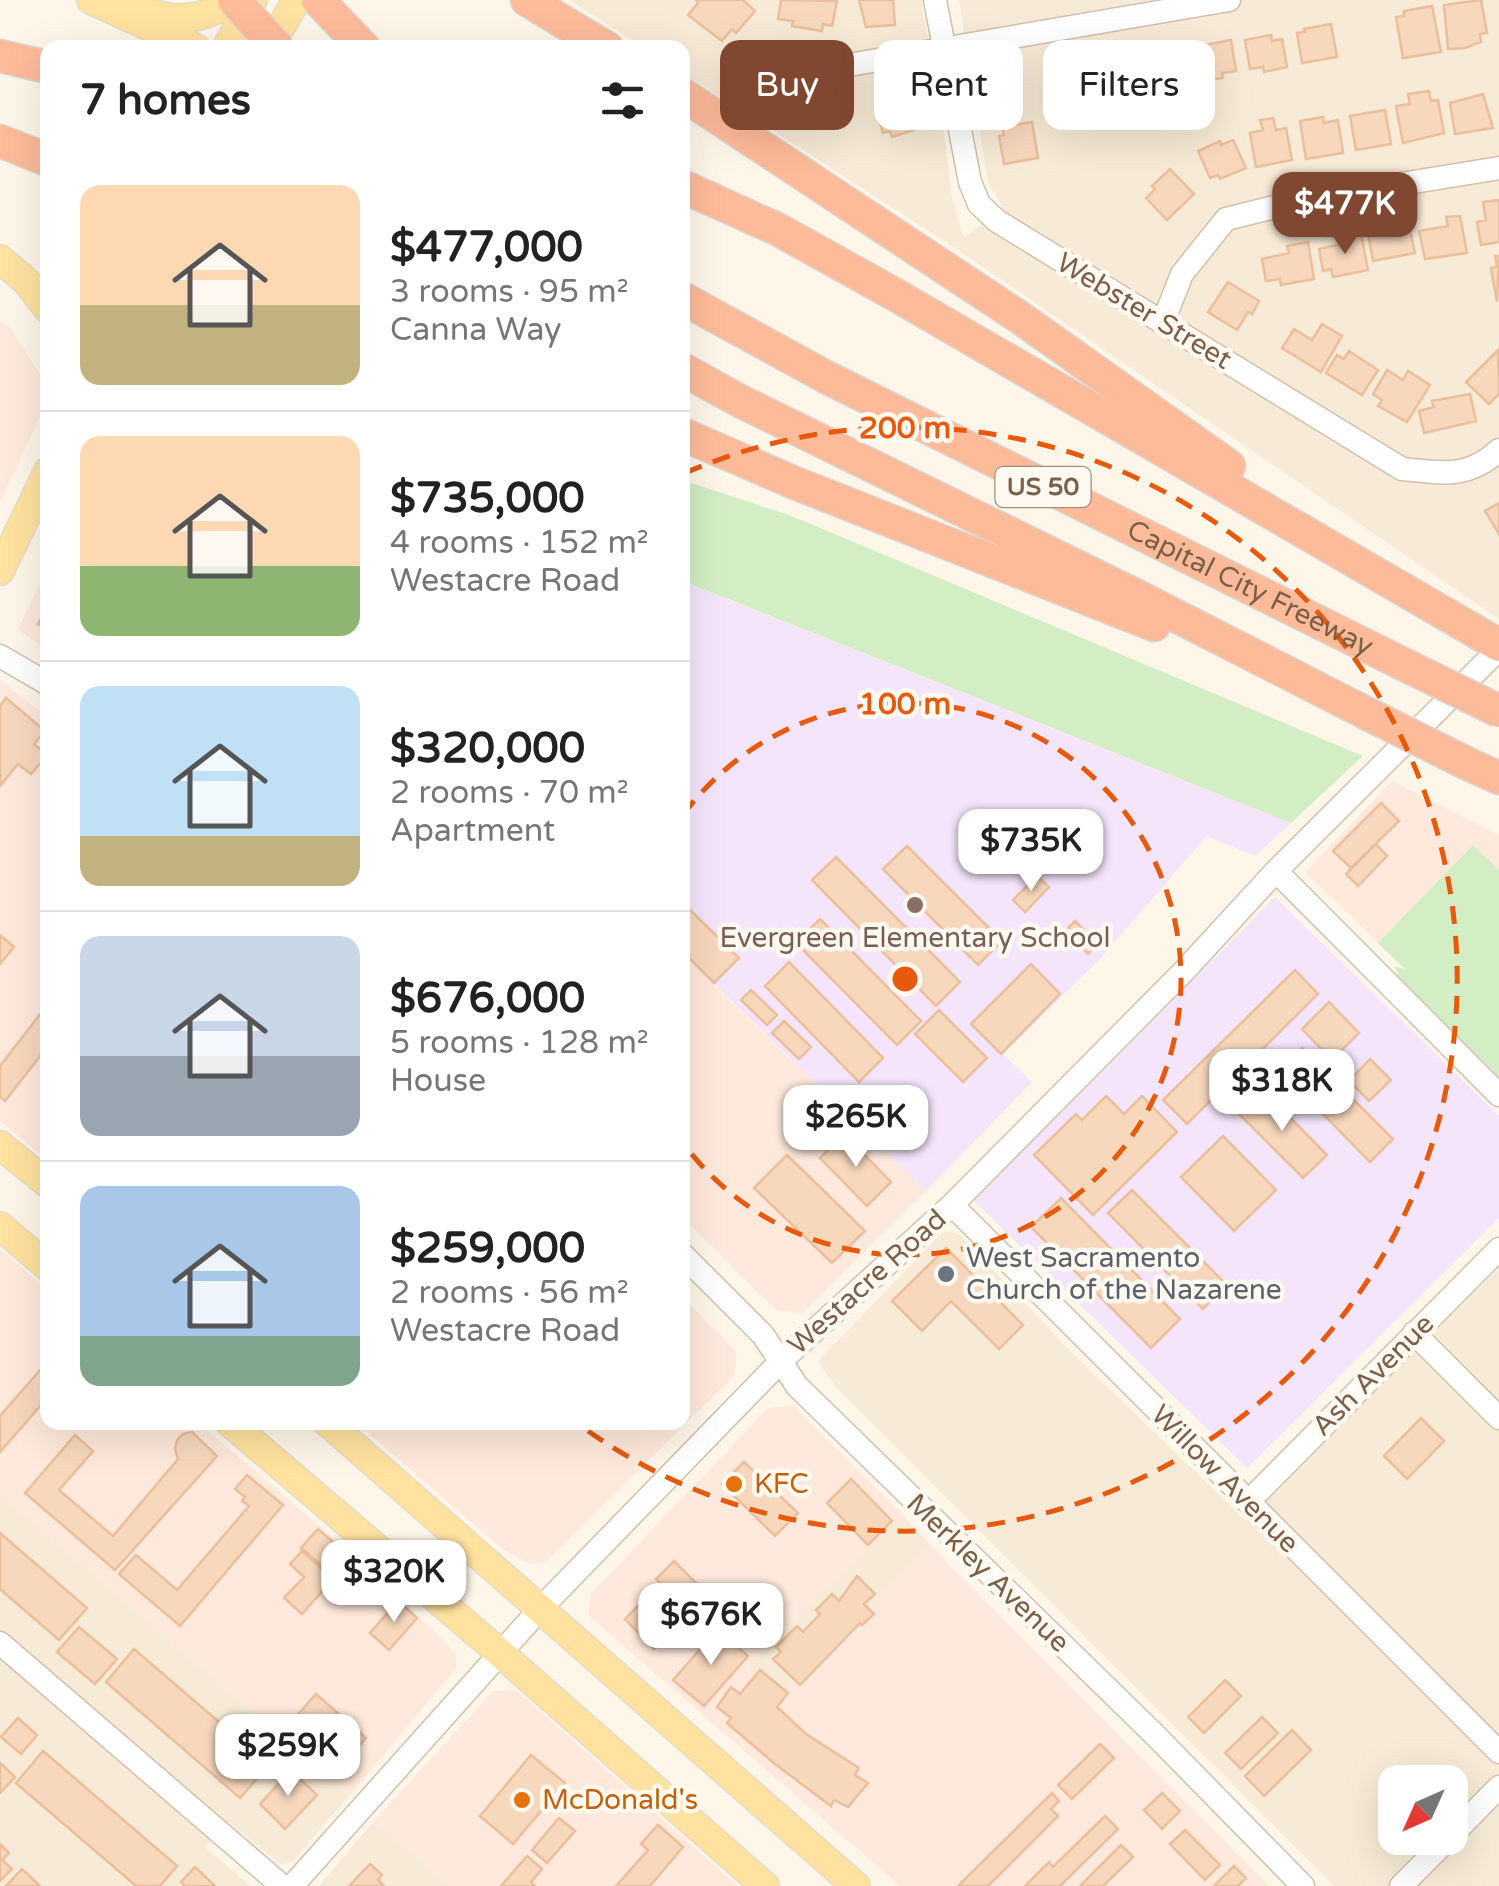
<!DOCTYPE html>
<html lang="en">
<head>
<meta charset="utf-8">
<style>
	:root { --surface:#fff; --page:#f2f2f2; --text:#222; --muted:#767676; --line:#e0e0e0; --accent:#804831 }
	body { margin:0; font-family:"Varela Round",sans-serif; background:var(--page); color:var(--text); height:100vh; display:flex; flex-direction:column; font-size:38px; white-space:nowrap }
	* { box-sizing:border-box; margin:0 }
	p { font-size:32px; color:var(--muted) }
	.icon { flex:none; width:55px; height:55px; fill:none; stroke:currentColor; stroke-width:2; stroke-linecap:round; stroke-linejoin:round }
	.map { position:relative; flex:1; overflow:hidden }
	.drawer { position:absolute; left:40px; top:40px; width:650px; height:1390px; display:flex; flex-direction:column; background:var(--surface); border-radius:20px; box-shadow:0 10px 40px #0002 }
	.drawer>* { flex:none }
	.hud { position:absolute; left:720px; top:40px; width:628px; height:90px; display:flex; gap:20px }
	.needle { width:65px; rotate:225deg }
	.tools { position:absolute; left:1378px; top:1765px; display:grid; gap:20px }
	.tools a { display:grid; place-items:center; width:90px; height:90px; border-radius:20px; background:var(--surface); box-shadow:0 10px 40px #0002; font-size:50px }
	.price { position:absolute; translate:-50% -85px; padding:0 22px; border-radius:20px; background:#fff; color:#222; font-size:32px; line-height:65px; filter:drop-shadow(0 2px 5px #0008) }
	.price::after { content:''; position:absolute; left:50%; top:60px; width:30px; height:22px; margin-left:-15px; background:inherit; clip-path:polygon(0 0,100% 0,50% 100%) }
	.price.active { background:var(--accent); color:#fff }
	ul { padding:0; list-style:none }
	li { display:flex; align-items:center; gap:30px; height:250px; padding:0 40px }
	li+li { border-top:2px solid var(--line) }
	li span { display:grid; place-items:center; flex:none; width:280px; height:200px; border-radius:20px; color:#555 }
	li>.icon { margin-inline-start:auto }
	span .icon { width:120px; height:120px; fill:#fffc; stroke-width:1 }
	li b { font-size:42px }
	h2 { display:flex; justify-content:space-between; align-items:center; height:120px; padding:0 40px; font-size:42px }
	.tag { padding:0 35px; border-radius:20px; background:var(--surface); box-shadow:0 10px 40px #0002; font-size:35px; line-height:90px }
	.tag.active { background:var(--accent); color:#fff }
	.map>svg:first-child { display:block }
	.residential { fill:#f7ead6; fill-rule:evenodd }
	.commercial { fill:#ffe9dc }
	.education { fill:#f5e5fb }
	.green { fill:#d3eec5 }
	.building { fill:#f7d8bd; stroke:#ebbf9c; stroke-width:2.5 }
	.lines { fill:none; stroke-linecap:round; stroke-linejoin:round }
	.minor-casing { stroke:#d3c0ac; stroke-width:25 }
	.major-casing { stroke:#ddd5d0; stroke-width:30 }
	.highway-casing { stroke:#ddd5d0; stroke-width:35 }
	.minor { stroke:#fff; stroke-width:22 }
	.major { stroke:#ffe29f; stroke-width:28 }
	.highway { stroke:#febb9a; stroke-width:32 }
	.highway-bridge-casing { stroke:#ddd5d0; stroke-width:35; stroke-linecap:butt }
	.highway-bridge { stroke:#febb9a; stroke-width:32 }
	.ring { fill:none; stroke:#e8590c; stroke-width:5; stroke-dasharray:18 12 }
	.education-dot { fill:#8d6e63; stroke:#fffaf1; stroke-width:4 }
	.worship-dot { fill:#6b7280; stroke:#fffaf1; stroke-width:4 }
	.food-dot { fill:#e8710a; stroke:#fffaf1; stroke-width:4 }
	.labels { text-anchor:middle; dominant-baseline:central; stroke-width:9; stroke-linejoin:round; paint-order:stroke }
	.shield { fill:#fffaf1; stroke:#a38e7b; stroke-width:2.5 }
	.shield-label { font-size:25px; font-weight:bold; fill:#7c5f49 }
	.street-label { font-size:28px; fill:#7c5f49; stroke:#fffaf1 }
	.education-label { font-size:28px; fill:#785e54; stroke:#fffaf1 }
	.worship-label { font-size:28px; fill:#5b616d; stroke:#fffaf1; text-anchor:start }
	.food-label { font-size:28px; fill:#c56008; stroke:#fffaf1; text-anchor:start }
	.centre { fill:#e8590c; stroke:#fffaf1; stroke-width:5 }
	.ring-label { font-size:30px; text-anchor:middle; font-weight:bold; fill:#e8590c; stroke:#fffaf1; stroke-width:9; stroke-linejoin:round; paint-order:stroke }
</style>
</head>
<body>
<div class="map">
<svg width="1499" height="1886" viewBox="0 0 1499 1886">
	<rect width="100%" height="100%" fill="#fef7e9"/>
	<path class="residential" d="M569,0h352l19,102 12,96 12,40 39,-31 -15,-24 -29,-183h540v619l-550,-375 -266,-171 -1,-25 -39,-1z
		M944,1231l15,3 112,118 173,167 255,-250v617h-165l-499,-500 -17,-25zM1395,1782h55v56h-55z
		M0,1494l349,302 -56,65 -13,3 -51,-42 -24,25 45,39h-250z
		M902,1514l28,31 -153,151 -29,-29z
		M374,1821l76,65h-131z"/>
	<path class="commercial" d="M0,321l9,5 39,61 -1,14 -47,101z
		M47,569v82l-29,-22z
		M0,680l47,37v443l-47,-39z
		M1392,781l107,54v48l-90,90 -104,-101z
		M682,954l244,237 -123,122 -27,-3 -93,-92z
		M0,1249l47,40 1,133 151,1 181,155 76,76v14l-107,128 -349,-302z
		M683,1298l54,54 -3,24 -187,185 -17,3 -28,-15 -145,-126 325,-1z
		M793,1406l109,108 -153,153 27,29 154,-151 339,341h-369l-311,-270 1,-21 178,-187z
		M516,1690l222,196h-288l-76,-65 119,-130z"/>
	<path class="education" d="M682,581l609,242 -36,33 -48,-20 -108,124 -96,94 29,28 -106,109 -243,-237z
		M1275,897l224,219v102l-252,250 -273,-267z"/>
	<path class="green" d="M682,480l110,36 571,240 -72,67 -608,-242z
		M1473,845l26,25v207l-99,-99 -6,-12 12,4 -28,-27z"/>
	<path class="building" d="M743,0l12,11 -19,22 -4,-4 -10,12 -34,-26 10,-12 -2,-3z
		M781,0l56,1 -5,25 -9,-2 -1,7 -30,-5 1,-5 -15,-2z
		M859,0h34l2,25 -29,2z
		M1481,0l6,33 -7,1 1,8 -16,6 -17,1 -4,-44z
		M1432,6l9,46 -38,6 -7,-41 8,-1v-5z
		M1331,24l6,33 -35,6 -5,-30 8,-1 -1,-3z
		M1271,35l1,6 10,-2 5,28 -23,5 -1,-5 -13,2 -5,-29z
		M1231,40l5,31 -14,2 1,5 -23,3 -6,-34z
		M1171,52l1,4 11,-2 7,40 -18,3 -2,-9 -6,1 -1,-5 -13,3 -5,-30z
		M1131,57l6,31 -11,2 1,4 -25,5 -6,-36z
		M1084,67l6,35 -24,4 -1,-5 -12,2 -6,-29z
		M905,88l9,25 -5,1 5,16 -22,7 -2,-6 -7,2 -7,-23 5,-2 -4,-11z
		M1429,91l2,10 7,-1 6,33 -41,10 -7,-37 14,-2 -2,-10z
		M1483,94l10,34 -38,6 -5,-31z
		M1385,110l6,34 -35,6 -6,-34z
		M1323,117l1,6 14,-3 5,33 -37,6 -6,-38z
		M1273,118l3,12 10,-2 6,32 -36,7 -6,-34 13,-3 -3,-10z
		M1032,122l6,36 -34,6 -5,-28 5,-1 -2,-8z
		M1233,140l13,28 -26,11 -2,-4 -8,3 -12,-27 22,-10 1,4z
		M1170,169l24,25 -27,26 -21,-22 9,-9 -3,-3z
		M1499,200v42l-18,3 -4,-23 9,-2 -3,-18z
		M1460,216l7,37 -42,6 -6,-28 29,-5 -2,-9z
		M1390,229l1,5 19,-4 5,23 -42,8 -5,-27z
		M1361,233l7,37 -35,7 -2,-8 -8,2 -4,-22 28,-6 -1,-7z
		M1308,242l6,37 -33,6 -1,-6 -14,2 -4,-22 27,-6 -2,-7z
		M1495,256h4l-2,46 -6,-34 6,-1z
		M1228,282l31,19 -7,13 -4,-2 -11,18 -29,-18z
		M1322,324l20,12 -21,36 -39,-24 12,-19 18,11z
		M1498,350l1,44 -10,10 -23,-22z
		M1349,351l29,19 -16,25 -36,-22 11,-18 7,4z
		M1387,370l16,10 5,-9 22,14 -23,37 -29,-16 4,-6 -9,-6z
		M1470,394l6,27 -52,12 -5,-22 15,-4 -2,-6z
		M1499,503v31l-14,-23z
		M48,605v23l-10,-4z
		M6,698l39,33 -11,13 13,11 -16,19 -13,-10 -18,22v-80z
		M1381,803l18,18 -48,47 -18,-17z
		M1376,844l11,12 -29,30 -12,-12z
		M907,846l95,95 -24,24 -95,-96z
		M836,857l124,125 -24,24 -124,-126z
		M1037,876l12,11 -24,25 -12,-12z
		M682,902l57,56 -25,25 -32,-32z
		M820,919l101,102 -24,24 -101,-102z
		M1075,921l23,23 -10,10 -23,-23z
		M0,935l14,12 -14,17z
		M789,962l94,96 -24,24 -94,-96z
		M1031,964l29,30 -59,60 -30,-30z
		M1295,970l23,24 -131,130 -24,-24z
		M751,990l26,25 -10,10 -26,-25z
		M1329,1002l30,31 -27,27 -30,-31z
		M48,1004v42l-43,55 -5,-4v-31z
		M939,1010l48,48 -24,24 -48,-48z
		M784,1021l27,26 -12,12 -27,-26z
		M1302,1048l91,91 -23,23 -90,-92z
		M1370,1059l21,21 -22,21 -20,-20z
		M1262,1089l65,66 -24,23 -65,-65z
		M1106,1096l18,18 18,-18 35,36 -84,83 -59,-60 42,-41 6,6z
		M844,1134l47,48 -24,24 -47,-48z
		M1223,1136l53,54 -42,41 -53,-54z
		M787,1155l78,76 -33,32 -78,-75z
		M1132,1190l95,95 -24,24 -95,-96z
		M1061,1198l119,121 -29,29 -120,-121z
		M946,1248l77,77 -24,24 -48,-48 -29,30 -30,-30z
		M48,1361v36l-48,55v-36z
		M1421,1418l23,23 -37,38 -23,-23z
		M192,1432l25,24 -102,114 -90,-77 50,-58 18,16 -34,39 54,46 65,-77 -3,-10 2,-9 6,-6z
		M744,1462l54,51 -23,23 -53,-52z
		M247,1475l36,30 -103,121 -61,-52 17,-19 41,35 72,-84 -7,-5 3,-4 -10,-8z
		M851,1479l41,42 -24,24 -41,-42z
		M318,1529l38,33 -16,19 -39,-33z
		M0,1533l87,75 -28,32 -59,-51z
		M302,1551l31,28 -31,35 -18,-16 20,-21 -14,-13z
		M674,1561l36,36 -18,18 -36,-36z
		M857,1576l18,18 -11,10 10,10 -12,11 -2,-2 -60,62 -27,-26 8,-7 -5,-5 21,-21 6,6 17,-18 -4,-4 16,-16 7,7z
		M398,1601l19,17 -28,32 -19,-17z
		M640,1604l29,30 -15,15 -29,-30z
		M79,1627l38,32 -22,25 -38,-32z
		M718,1629l30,27 -44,50 -31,-26z
		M134,1649l135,116 -29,33 -134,-116z
		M760,1670l28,23 -11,14 29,27 53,34 -4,7 13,8 -20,24 -14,-7 -3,6 -56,-42 -48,-41 4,-5 -14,-11 14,-20 9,7z
		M1225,1680l16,16 -37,37 -16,-16z
		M316,1694l50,44 -22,26 -51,-44z
		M1262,1717l16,16 -37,36 -16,-16z
		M18,1718l19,17 -16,19 -20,-17z
		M1292,1730l19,20 -47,46 -19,-20z
		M1100,1744l14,14 -42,41 -14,-14z
		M43,1751l134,115 -17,20h-24l-120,-103z
		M531,1755l34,28 -52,61 -33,-28z
		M0,1763l15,14 -15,16z
		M291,1770l26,25 -32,34 -25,-25z
		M1052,1793l7,8 -8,8 7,7 -70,70h-30z
		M1162,1793l18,18 -18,18 -18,-19z
		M1105,1816l13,13 -58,57h-35l24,-24 4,5z
		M559,1818l16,13 -28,32 -15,-13z
		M658,1825l25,22 -33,39h-34l32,-36 -7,-6z
		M1185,1830l35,35 -15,15 -35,-36z
		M0,1844l9,9 -7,7 10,9 -12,12z
		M1121,1845l12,12 -30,29h-23z
		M527,1856l15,13 -11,13 4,4h-34z
		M370,1864l12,11 -4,5 6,6h-35z
		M1234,1866l12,12 -8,8h-24z
		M195,1867l20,19h-30l-4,-4z
		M22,1869l18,17h-34z"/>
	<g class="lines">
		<defs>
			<path id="minor" d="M935,0l35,182 9,22 18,17 405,248c41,4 66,10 97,-19
				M796,74l433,-74
				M1163,322l19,-48 44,-55 77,-19 196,-32
				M0,656l48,28
				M1276,871l223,224
				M952,1205l547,547
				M682,1254l81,81 34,51 357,348 149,152
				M1414,1333l85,85
				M1248,1502l251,-253
				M0,1643l282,243
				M1450,1837l49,-50
				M292,1886l248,-277 241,-248 171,-156 233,-235 91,-99 223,-222
				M1401,1886l48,-48"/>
			<path id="major" d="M91,0l105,48
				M113,0c42,17 79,30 119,0
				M226,48l27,-48
				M268,48l29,-48
				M0,259l26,22 22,28
				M0,571l48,-100
				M0,1145l48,39
				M0,1226l48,41
				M229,1422l271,231 265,233
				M327,1422l529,464"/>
			<g id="highway">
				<path d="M318,0l46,48"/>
				<path d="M527,0l80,48"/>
				<path d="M0,56l48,11"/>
				<path d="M682,94l340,225 207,147"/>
				<path d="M0,141l48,19"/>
				<path d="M682,186l97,44 115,64 605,351"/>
				<path id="s1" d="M682,298l144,79 583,290"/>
				<path d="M682,369l58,32 397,195 229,117"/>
				<path d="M682,434l113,49 359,142"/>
				<path d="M1462,761l37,17"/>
			</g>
		</defs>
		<use href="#minor" class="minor-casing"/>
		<use href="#major" class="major-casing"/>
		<use href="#highway" class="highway-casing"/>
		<use href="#minor" class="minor"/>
		<use href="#major" class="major"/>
		<use href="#highway" class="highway"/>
		<defs>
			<path id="highway-bridge" d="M234,0l44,48
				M1409,667l90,44
				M1366,713l96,48"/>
		</defs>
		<use href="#highway-bridge" class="highway-bridge-casing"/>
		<use href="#highway-bridge" class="highway-bridge"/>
	</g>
	<g class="ring">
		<path d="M683 815A276 276 0 1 1 683 1143"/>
		<path d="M685 473A552 552 0 1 1 577 1423"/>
	</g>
	<circle class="education-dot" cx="915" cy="905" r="10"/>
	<circle class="worship-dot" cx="946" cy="1274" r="10"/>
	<g class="food-dot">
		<circle cx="734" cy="1484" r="10"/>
		<circle cx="522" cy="1800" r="10"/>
	</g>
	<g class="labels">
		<rect class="shield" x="995.5" y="467" width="95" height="40" rx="8"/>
		<g class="shield-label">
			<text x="1043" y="487">US 50</text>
		</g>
		<g class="street-label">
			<text transform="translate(1144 311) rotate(31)">Webster Street</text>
			<text stroke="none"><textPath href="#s1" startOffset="638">Capital City Freeway</textPath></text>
			<text transform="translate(867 1282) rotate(-42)">Westacre Road</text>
			<text transform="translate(1373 1375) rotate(-45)">Ash Avenue</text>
			<text transform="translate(1225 1479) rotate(45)">Willow Avenue</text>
			<text transform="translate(988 1573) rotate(44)">Merkley Avenue</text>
		</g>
		<g class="education-label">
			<text x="915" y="938">Evergreen Elementary School</text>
		</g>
		<g class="worship-label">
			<text x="966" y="1258">West Sacramento<tspan x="966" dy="32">Church of the Nazarene</tspan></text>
		</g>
		<g class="food-label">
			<text x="754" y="1484">KFC</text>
			<text x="542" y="1800">McDonald's</text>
		</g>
	</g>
	<circle cx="905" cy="979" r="15" class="centre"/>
	<g class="ring-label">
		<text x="905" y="438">200 m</text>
		<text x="905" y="714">100 m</text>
	</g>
</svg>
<div class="tools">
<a><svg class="needle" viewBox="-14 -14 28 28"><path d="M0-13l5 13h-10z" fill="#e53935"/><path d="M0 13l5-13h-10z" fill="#767676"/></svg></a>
</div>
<b class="price active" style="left:1345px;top:257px">$477K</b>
<b class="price" style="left:1031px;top:894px">$735K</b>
<b class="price" style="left:1282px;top:1134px">$318K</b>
<b class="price" style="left:856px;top:1170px">$265K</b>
<b class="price" style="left:394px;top:1625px">$320K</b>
<b class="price" style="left:711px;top:1668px">$676K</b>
<b class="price" style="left:288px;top:1799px">$259K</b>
<div class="hud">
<a class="tag active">Buy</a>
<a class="tag">Rent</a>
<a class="tag">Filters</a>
</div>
<section class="drawer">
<h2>7 homes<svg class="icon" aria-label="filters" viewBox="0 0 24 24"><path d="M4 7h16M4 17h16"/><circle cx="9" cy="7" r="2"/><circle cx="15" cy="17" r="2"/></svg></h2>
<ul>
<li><span style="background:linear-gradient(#ffd9b3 60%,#c2b280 0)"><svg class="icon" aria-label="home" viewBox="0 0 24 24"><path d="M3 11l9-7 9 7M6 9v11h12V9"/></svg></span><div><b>$477,000</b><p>3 rooms · 95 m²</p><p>Canna Way</p></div></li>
<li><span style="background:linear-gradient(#ffd9b3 65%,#8fb573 0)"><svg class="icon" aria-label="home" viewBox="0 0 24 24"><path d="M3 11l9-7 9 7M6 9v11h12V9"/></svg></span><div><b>$735,000</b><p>4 rooms · 152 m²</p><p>Westacre Road</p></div></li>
<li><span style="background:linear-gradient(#bfe0f5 75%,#c2b280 0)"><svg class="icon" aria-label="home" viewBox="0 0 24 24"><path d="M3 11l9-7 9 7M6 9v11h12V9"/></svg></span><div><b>$320,000</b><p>2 rooms · 70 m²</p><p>Apartment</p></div></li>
<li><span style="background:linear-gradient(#c9d6e8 60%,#9aa5b1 0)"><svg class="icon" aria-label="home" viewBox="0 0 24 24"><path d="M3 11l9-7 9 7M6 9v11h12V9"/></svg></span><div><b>$676,000</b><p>5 rooms · 128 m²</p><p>House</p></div></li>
<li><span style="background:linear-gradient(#a9c7e8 75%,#7fa58c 0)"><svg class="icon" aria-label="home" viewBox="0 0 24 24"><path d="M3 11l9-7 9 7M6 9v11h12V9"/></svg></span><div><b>$259,000</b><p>2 rooms · 56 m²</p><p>Westacre Road</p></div></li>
</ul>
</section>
</div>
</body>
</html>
